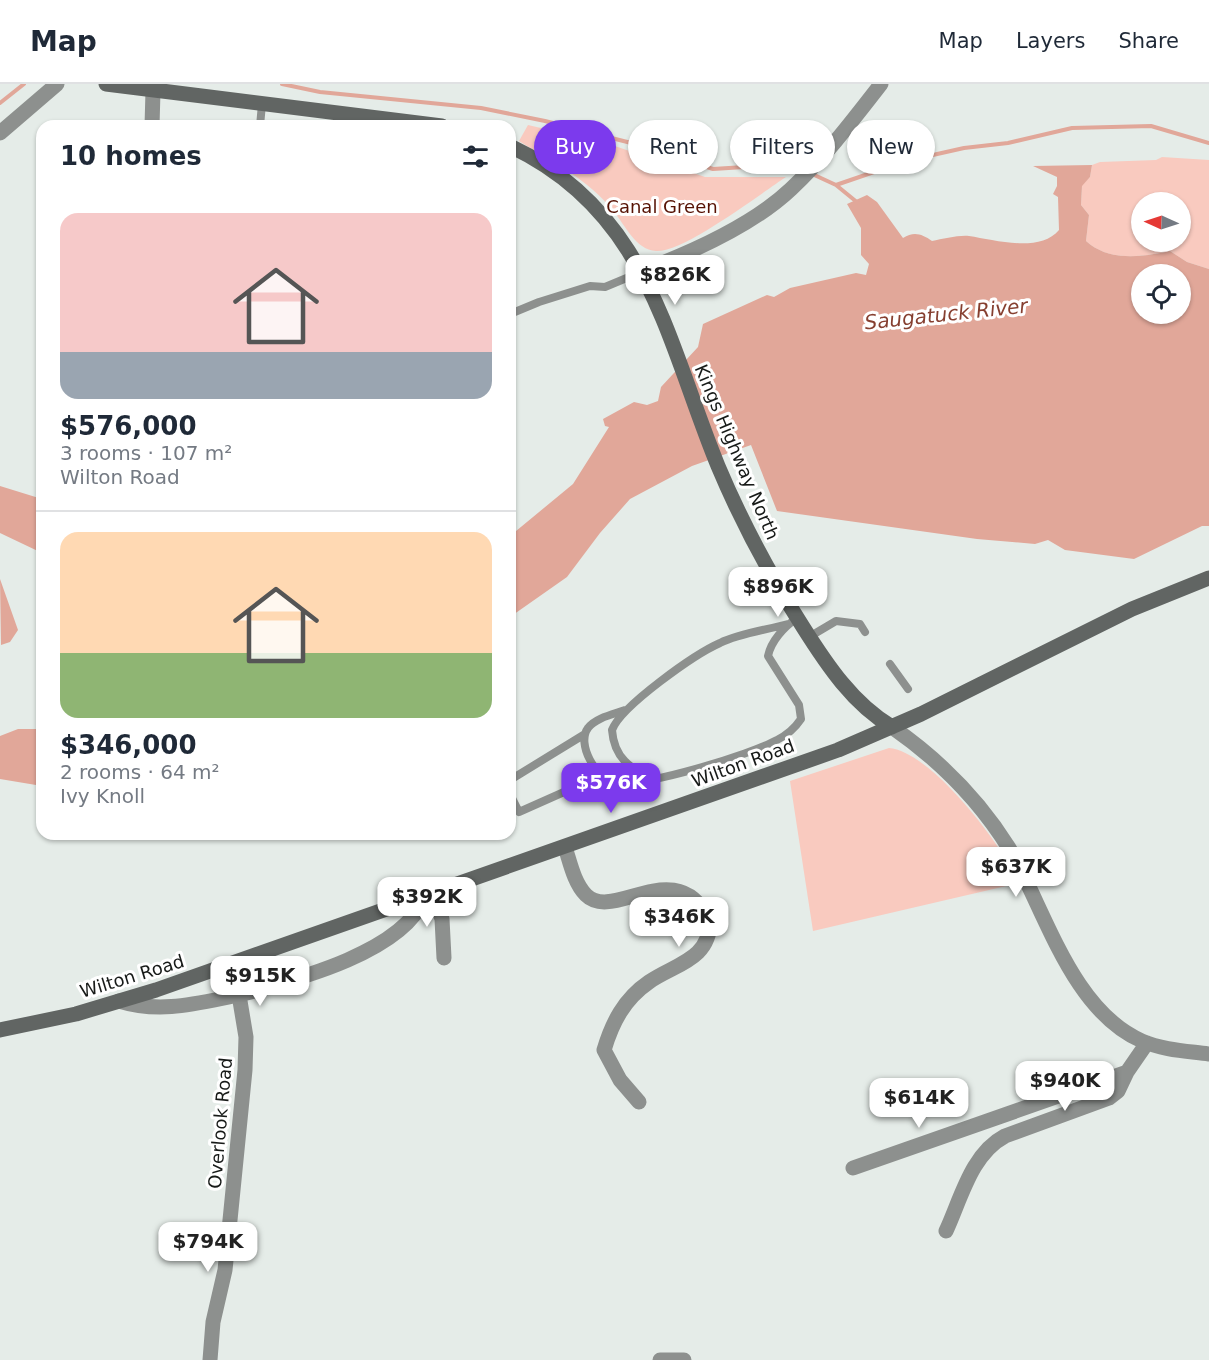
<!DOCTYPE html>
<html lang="en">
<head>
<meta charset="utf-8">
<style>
	:root { --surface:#fff; --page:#f2f2f3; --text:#1f2937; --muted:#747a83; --line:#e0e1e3; --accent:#7c3aed }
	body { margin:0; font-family:"DejaVu Sans",sans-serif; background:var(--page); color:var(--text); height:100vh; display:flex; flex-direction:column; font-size:22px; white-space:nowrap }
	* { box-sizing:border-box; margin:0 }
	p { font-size:20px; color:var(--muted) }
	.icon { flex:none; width:33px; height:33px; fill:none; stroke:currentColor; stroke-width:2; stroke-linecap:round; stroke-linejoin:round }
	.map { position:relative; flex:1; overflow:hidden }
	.sheet { position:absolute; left:36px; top:36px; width:480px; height:720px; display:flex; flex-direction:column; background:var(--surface); border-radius:18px; box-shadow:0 2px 4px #0004 }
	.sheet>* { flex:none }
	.banner { position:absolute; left:534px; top:36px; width:570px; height:54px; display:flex; gap:12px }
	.needle { width:39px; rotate:273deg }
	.buttons { position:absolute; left:1131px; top:108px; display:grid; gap:12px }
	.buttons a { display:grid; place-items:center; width:60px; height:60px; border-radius:50%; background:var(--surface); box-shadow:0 2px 4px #0004; font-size:30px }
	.price { position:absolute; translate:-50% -51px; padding:0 14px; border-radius:12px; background:#fff; color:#222; font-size:20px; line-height:39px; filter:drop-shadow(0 2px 3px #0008) }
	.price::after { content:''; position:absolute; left:50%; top:36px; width:18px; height:14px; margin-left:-9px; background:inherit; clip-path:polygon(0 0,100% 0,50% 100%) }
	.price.selected { background:var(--accent); color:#fff }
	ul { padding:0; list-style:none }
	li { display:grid; align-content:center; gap:12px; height:318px; padding:0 24px }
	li+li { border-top:2px solid var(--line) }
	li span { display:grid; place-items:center; height:186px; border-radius:18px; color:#555 }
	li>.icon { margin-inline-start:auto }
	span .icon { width:108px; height:108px; fill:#fffc; stroke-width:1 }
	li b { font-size:26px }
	h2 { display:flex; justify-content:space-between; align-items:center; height:72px; padding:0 24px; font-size:26px }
	.chip { padding:0 21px; border-radius:27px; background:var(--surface); box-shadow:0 2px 4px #0004; font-size:21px; line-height:54px }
	.chip.selected { background:var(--accent); color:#fff }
	header { display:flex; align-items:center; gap:36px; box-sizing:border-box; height:84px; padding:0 30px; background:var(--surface); border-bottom:2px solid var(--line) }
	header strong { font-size:28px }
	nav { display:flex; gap:33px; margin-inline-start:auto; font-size:21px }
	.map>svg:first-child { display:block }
	.green { fill:#f9cabf; fill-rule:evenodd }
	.water { fill:#e1a799; fill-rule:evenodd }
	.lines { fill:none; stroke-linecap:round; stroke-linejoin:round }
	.stream { stroke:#e1a799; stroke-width:4 }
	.service { stroke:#8d908e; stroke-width:8 }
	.minor { stroke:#8d908e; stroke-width:15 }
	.tertiary { stroke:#8d908e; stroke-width:15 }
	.secondary { stroke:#616563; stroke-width:15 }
	.labels { text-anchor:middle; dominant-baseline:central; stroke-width:6; stroke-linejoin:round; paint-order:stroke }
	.park-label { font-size:18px; fill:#561204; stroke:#fff }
	.street-label { font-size:18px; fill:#171a18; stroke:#fff }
	.water-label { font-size:20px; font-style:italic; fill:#863f30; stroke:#fff }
</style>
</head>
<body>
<header>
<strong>Map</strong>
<nav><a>Map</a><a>Layers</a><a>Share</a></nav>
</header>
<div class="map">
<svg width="1209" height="1276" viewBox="0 0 1209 1276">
	<rect width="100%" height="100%" fill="#e5ece8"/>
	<path class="green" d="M528,41l81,19 96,33h81c-26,17 -103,76 -130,74 -20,-1 -31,-26 -42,-39 -25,-32 -61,-50 -95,-71z
		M1162,73l47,3v109l-22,-7 -17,-11c-29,6 -61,11 -84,-10l3,-26 -8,-10 1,-20 8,-8 2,-12 8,-3 56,-2zM1142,118h38v40h-38z
		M889,664c43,4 113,97 130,135l-206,48 -23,-150z"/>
	<path class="water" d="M1092,81l-2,12 -8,9 -1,19 8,10 -3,26c23,21 56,16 84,10l17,11 22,7v257h-7l-68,33 -69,-9 -17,-10 -13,4 -58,-5 -200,-28 -26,-66 -59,21 -62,33 -30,34 -33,44 -57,40v-81l63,-52 36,-57 -4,-1 -2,-7 31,-17 13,3 11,-4 3,-14 37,-40 5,-23 64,-29 7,2 16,-9 66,-15 10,2 3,-11 -8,-9v-27l-14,-24 20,-9 10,7 26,36c11,-7 19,-4 29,3 11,-2 26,-6 37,-5 26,4 71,17 90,-6l-1,-33 -5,-3 4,-8v-9l-24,-11zM1142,190h38v40h-38z
		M0,402l42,13v54l-42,-20z
		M0,495l18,51 -8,12 -9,3z
		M18,645h24v57l-42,-7v-43z"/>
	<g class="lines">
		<path class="stream" d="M282,0l38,8 161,16 64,13 94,24 74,24 77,-5 14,6
			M0,19l24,-19
			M810,89l26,12 70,-24 58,-13 44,-5 64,-15 79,-2 58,17
			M836,101l22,18"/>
		<path class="service" d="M260,42l2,-22
			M510,230l29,-12 51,-16 15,1 36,-15
			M809,553l27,-16 24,3 5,8
			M890,580l18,25
			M625,626c-11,4 -30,8 -37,18 -12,16 8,50 26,54 26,7 138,-28 163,-42 10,-5 18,-12 24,-21l-2,-14 -31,-49c3,-15 16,-29 29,-38
			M654,694c-24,-8 -40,-21 -42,-48 9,-24 83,-76 108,-87 20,-10 47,-13 68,-19
			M510,696l75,-46
			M510,710l9,18 81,-36"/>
		<path class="minor" d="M152,42l1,-35
			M0,49l57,-49
			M892,643c46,32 87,73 117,121 36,61 62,162 133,193 21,9 45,10 67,13
			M565,763c5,15 9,36 21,48 28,28 90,-43 124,26 0,39 -35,43 -61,61 -25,17 -37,41 -45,68l16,30 19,22
			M433,810l9,25 2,39
			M239,911c52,-14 164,-42 185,-97
			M119,917c42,13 79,2 120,-6l7,42 -1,33 -20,200 -12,52 -3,38
			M853,1084l274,-96
			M946,1147c15,-32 25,-77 59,-95l104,-38 9,-7 9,-19 20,-29
			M660,1276h24"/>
		<path class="tertiary" d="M642,187c48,-18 111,-46 149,-82 33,-31 62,-69 90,-105"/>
		<path class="secondary" d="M106,0l336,42
			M510,62c138,65 156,193 208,320 24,57 52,109 85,161 24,38 50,77 89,100
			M0,946l76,-16 80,-24 682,-240 83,-36 211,-105 77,-31"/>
	</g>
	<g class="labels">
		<g class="park-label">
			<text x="662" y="122">Canal Green</text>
		</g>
		<g class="street-label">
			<text transform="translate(737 368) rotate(67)">Kings Highway North</text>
			<text transform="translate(743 679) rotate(-20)">Wilton Road</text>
			<text transform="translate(132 892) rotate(-17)">Wilton Road</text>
			<text transform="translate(220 1039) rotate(-85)">Overlook Road</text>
		</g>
		<g class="water-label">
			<text transform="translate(946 230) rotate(-6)">Saugatuck River</text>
		</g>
	</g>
</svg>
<div class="buttons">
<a><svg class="needle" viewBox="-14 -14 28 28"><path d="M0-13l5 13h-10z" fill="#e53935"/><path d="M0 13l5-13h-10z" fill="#747a83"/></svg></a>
<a><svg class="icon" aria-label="locate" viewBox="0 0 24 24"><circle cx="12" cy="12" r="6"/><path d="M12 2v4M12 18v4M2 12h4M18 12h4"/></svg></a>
</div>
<b class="price" style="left:675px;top:222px">$826K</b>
<b class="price" style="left:778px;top:534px">$896K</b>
<b class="price selected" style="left:611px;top:730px">$576K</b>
<b class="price" style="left:1016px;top:814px">$637K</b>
<b class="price" style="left:427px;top:844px">$392K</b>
<b class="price" style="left:679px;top:864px">$346K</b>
<b class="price" style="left:260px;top:923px">$915K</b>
<b class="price" style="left:1065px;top:1028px">$940K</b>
<b class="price" style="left:919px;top:1045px">$614K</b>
<b class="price" style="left:208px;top:1189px">$794K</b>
<div class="banner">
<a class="chip selected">Buy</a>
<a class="chip">Rent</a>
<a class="chip">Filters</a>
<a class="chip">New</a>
</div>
<section class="sheet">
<h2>10 homes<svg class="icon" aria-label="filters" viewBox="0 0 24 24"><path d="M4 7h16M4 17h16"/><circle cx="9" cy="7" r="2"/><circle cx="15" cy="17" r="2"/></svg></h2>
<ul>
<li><span style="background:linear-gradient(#f6c9c9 75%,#9aa5b1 0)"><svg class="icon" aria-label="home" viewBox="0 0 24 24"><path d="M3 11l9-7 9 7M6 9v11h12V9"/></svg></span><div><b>$576,000</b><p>3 rooms · 107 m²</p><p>Wilton Road</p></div></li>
<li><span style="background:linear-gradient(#ffd9b3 65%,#8fb573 0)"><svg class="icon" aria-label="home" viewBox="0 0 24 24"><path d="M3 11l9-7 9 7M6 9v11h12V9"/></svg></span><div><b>$346,000</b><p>2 rooms · 64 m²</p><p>Ivy Knoll</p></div></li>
</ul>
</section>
</div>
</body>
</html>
